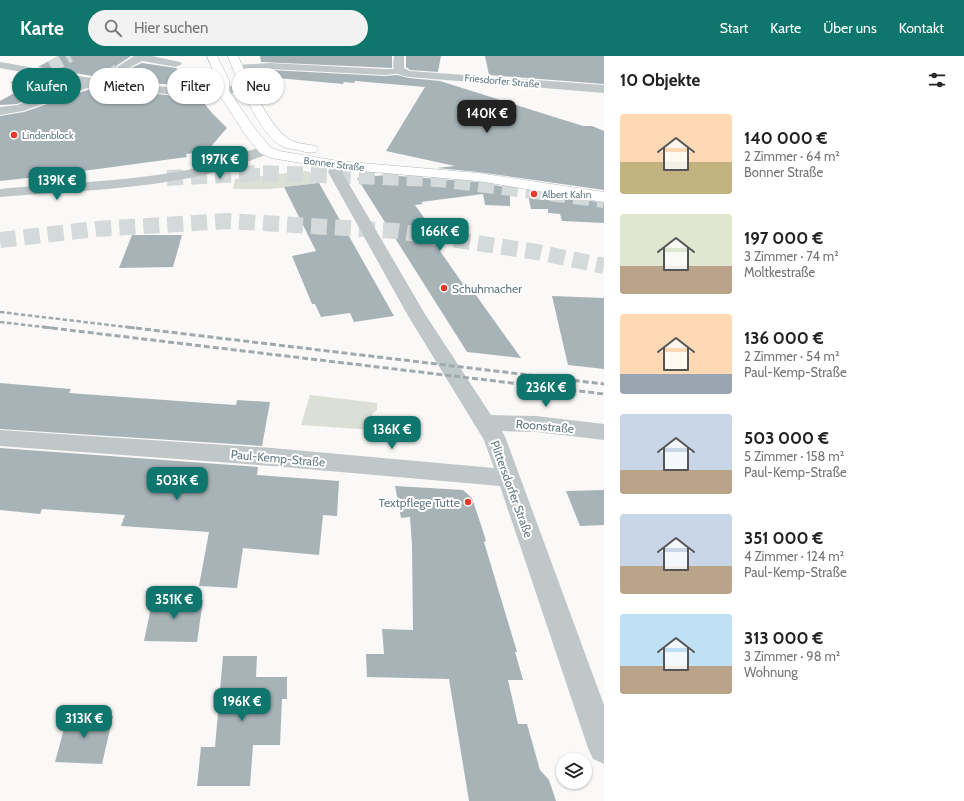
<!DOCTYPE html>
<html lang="de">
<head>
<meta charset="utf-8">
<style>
	:root { --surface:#fff; --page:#f2f2f2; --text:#222; --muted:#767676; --accent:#0f766e }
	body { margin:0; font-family:Cabin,sans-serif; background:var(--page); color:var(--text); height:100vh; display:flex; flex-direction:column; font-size:15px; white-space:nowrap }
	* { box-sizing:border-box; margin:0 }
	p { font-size:13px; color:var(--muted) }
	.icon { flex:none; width:22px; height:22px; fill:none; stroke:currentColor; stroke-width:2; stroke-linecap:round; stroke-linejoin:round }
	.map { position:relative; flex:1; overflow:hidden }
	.side { display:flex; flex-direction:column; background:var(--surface); width:360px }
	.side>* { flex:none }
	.top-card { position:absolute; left:12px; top:12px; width:380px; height:36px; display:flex; gap:8px }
	.controls { position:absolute; left:556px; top:697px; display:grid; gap:8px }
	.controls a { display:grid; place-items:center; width:36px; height:36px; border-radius:50%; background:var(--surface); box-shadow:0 1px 3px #0004; font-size:20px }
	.price { position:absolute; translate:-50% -34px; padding:0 9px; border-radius:8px; background:var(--accent); color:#fff; font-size:13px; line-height:26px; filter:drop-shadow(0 1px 2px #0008) }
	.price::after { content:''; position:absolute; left:50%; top:24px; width:12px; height:9px; margin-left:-6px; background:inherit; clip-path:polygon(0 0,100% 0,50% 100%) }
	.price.current { background:#222; color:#fff }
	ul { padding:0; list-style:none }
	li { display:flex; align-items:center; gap:12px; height:100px; padding:0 16px }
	li span { display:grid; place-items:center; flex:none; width:112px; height:80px; border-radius:4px; color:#555 }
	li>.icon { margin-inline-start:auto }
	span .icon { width:48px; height:48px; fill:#fffc; stroke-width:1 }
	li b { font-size:17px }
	h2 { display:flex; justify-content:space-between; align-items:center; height:48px; padding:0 16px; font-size:17px }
	.chip { padding:0 14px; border-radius:18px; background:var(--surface); box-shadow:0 1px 3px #0004; font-size:14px; line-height:36px }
	.chip.current { background:var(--accent); color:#fff }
	header { display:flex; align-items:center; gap:24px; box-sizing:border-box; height:56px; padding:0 20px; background:var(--accent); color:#fff }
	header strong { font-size:19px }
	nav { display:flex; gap:22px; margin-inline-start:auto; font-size:14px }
	.search { width:280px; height:36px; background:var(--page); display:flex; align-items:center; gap:10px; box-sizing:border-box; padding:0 14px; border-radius:22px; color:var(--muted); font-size:15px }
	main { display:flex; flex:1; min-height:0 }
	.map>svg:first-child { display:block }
	.green { fill:#dbdfd6 }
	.building { fill:#a7b3b7 }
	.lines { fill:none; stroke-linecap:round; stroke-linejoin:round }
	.pedestrian-tunnel { stroke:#d4d9da; stroke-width:12; stroke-dasharray:12 6; stroke-linecap:butt }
	.primary-tunnel-far1 { stroke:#d4d9da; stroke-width:12; stroke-dasharray:12 6; stroke-linecap:butt }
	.primary-tunnel { stroke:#d4d9da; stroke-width:16; stroke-dasharray:16 8; stroke-linecap:butt }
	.secondary-casing { stroke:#b2bbbe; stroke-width:1 }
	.pedestrian { fill:#c0c7c9; fill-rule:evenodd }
	.minor { fill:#c0c7c9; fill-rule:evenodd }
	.tertiary { fill:#c0c7c9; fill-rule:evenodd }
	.secondary { fill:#fff; fill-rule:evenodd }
	.rail-far1 { stroke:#9faaae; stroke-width:2.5; stroke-dasharray:4.5 2.5; stroke-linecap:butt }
	.rail { stroke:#9faaae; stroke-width:3; stroke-dasharray:6 3; stroke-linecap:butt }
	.poi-dot { fill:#e7362a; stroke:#fff; stroke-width:1.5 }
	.labels { text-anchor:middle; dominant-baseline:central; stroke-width:4; stroke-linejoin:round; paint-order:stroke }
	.far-street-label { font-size:10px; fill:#647a83; stroke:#fff }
	.far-poi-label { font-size:10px; fill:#647a83; stroke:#fff; text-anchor:start }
	.poi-label { font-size:12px; fill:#647a83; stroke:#fff; text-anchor:start }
	.street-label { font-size:12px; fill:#647a83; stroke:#fff }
</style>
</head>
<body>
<header>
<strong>Karte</strong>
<div class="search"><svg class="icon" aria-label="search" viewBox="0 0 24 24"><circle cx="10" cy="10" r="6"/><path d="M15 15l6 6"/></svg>Hier suchen</div>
<nav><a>Start</a><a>Karte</a><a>Über uns</a><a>Kontakt</a></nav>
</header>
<main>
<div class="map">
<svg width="604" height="745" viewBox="0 0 604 745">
	<rect width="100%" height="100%" fill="#faf9f7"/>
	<path class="green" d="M306,115l8,3 4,9 -48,6h-37l2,-10z
		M310,339l67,8v7l-5,4v4l3,4 -2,8 -72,-5z"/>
	<path class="building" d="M58,0h73l-15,10v2l3,2h8l15,-7 34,5 14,18 -67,-5 -85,-14z
		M260,0h132v12l-131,-6z
		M406,0h35l-3,16 -28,-2 -4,-3z
		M485,0h119v28l-115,-9z
		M270,14l114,6 13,-1 12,3 31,3 143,45h9l12,5v59l-126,-18 -41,-4 18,-2 -69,-15 39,-64 -70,-6 -1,2 -10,-1 -1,2 -77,-7 -2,-6z
		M25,18l50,9 -58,21 -17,1v-4l29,-16 -19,-2z
		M96,31l88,10h15l13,16 15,15 -20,23 -21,3 1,3 -141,19 -46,5v-65l24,-4z
		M385,119l93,7 32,6v18l-25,-1 -2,-11 -62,8 2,2 -8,1 20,28 -7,1 40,57h5l48,67 -54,-6 -110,-174z
		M319,127l75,133 -40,6 -4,-9 -29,4 -6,-13h-3l-20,-48 24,-5 -32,-64z
		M527,135l77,12v20l-42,-2 -2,-7 -12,-1v-4h-17z
		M132,179h50l-9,32 -54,1z
		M552,240l52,2v71l-36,-4z
		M0,327l71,6 -2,4 137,10 30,2 1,-5 33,2 -8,44 -262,-17z
		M0,392l258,19 -1,8 82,6 -2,35 -14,-1 -4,40 -76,-7 -6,40 -38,-2 10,-54 -88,-6 4,-11 -83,-6 -2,5 -40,-4z
		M395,430l68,4 9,8 10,30 4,13 -2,1 33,110h-2l8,28h-15l10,44h9l13,46 9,10 7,21h-87l-20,-122 -82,-2 -1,-23h18l-2,-25 31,1 -1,-85 -2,-28 -9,1z
		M604,434v35l-24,1 -14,-35z
		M153,542l50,2 -6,42 -53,-1z
		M223,600h34l-1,21h31v22h-5l-2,46h-27l-3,41h-53l4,-39h14z
		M68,658l45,2 -11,48 -47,-2z"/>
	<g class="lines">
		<path class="pedestrian-tunnel" d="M51,11l19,-11
			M107,20l16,-9"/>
		<path class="primary-tunnel-far1" d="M248,118h28"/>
		<path class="primary-tunnel" d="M167,122l92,-5 180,6 165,21
			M0,184l96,-11 132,-8 168,10 141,21 67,14"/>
		<defs>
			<path id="secondary" d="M207,0h10l12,24v11l27,39 14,17 9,4 59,10 140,12 126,19v10l-126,-21 -140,-12 -67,-11 -11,-5 -14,-17 -29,-45v-11z
				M228,0h10c9,21 31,71 51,83 7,5 18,5 27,7l2,3 -2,3c-6,1 -12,0 -18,-2 -6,-1 -13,-2 -18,-5 -20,-11 -44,-67 -52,-89z"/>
		</defs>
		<use href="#secondary" class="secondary-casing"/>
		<path class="pedestrian" d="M134,0h18l28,6 2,2 -6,3 -34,-6 -15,8h-8l-2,-2z
			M0,6c82,14 164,34 248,22l4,1 2,3 -2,3 -36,4 -32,1 -46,-5 -42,-6 -73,26 -23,4v-8l17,-2 64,-22 -81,-15z
			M270,7l114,6h20l2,2 -2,2 -20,2 -114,-6 -33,2 -6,-3 6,-3z"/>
		<path class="minor" d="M338,105l5,1 2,3 -3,7 83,142 66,101 45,1 68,8v16l-68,-8 -34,-1 4,8 98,266v59l-11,-5 -5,-11 -88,-262 -228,-20 -272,-20v-16l272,18 222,20 -10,-28 -77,-126 -79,-142 5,-10z"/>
		<path class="tertiary" d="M394,0h10v12l6,3 194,14v8l-195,-16c-16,-3 -17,-5 -15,-21z
			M265,90l5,1 2,3 -2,3c-22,9 -44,17 -67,22 -66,15 -135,16 -203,22v-8c67,-7 135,-7 201,-22 22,-5 42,-16 64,-21z"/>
		<use href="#secondary" class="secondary"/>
		<path class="rail-far1" d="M0,256l135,16
			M0,266l52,6"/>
		<path class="rail" d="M43,271l561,67
			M127,271l477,57"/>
	</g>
	<g class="poi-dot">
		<circle cx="14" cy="79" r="4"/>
		<circle cx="534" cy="138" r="4"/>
		<circle cx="444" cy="232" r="4"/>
		<circle cx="468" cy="446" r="4"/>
	</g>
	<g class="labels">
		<g class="far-street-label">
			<text transform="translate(502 25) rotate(5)">Friesdorfer Straße</text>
			<text transform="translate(334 108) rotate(7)">Bonner Straße</text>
		</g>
		<g class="far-poi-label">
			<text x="22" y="79">Lindenblock</text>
			<text x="542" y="138">Albert Kahn</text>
		</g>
		<g class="poi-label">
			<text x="452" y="232">Schuhmacher</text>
			<text x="460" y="446" text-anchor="end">Textpflege Tutte</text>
		</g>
		<g class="street-label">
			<text transform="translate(545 370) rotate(5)">Roonstraße</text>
			<text transform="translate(278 402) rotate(5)">Paul-Kemp-Straße</text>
			<text transform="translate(512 433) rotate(70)">Plittersdorfer Straße</text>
		</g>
	</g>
</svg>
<div class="controls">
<a><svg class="icon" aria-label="layers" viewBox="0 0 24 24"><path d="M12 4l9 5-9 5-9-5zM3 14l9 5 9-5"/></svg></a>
</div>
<b class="price current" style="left:487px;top:78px">140K €</b>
<b class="price" style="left:220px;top:124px">197K €</b>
<b class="price" style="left:57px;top:145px">139K €</b>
<b class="price" style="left:440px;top:196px">166K €</b>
<b class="price" style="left:546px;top:352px">236K €</b>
<b class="price" style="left:392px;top:394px">136K €</b>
<b class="price" style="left:177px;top:445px">503K €</b>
<b class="price" style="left:174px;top:564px">351K €</b>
<b class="price" style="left:242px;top:666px">196K €</b>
<b class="price" style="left:84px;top:683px">313K €</b>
<div class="top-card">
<a class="chip current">Kaufen</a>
<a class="chip">Mieten</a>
<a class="chip">Filter</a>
<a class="chip">Neu</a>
</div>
</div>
<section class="side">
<h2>10 Objekte<svg class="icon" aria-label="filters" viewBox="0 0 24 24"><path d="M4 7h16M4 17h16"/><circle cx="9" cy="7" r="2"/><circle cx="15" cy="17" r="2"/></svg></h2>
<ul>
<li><span style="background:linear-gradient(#ffd9b3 60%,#c2b280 0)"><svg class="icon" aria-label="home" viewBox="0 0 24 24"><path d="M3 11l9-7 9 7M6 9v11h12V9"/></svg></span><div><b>140 000 €</b><p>2 Zimmer · 64 m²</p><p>Bonner Straße</p></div></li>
<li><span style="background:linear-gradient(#dfe7d0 65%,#b9a48a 0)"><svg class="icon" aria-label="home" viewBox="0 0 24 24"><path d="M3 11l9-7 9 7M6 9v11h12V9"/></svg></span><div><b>197 000 €</b><p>3 Zimmer · 74 m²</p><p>Moltkestraße</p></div></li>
<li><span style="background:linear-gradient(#ffd9b3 75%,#9aa5b1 0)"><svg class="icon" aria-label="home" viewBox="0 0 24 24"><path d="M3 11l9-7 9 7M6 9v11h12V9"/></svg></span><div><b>136 000 €</b><p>2 Zimmer · 54 m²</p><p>Paul-Kemp-Straße</p></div></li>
<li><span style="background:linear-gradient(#c9d6e8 70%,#b9a48a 0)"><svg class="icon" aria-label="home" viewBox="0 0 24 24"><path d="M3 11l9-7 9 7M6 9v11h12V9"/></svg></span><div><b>503 000 €</b><p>5 Zimmer · 158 m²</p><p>Paul-Kemp-Straße</p></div></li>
<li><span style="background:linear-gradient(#c9d6e8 65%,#b9a48a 0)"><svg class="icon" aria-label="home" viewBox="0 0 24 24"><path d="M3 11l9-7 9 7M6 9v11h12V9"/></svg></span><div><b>351 000 €</b><p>4 Zimmer · 124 m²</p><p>Paul-Kemp-Straße</p></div></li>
<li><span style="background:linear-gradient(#bfe0f5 65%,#b9a48a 0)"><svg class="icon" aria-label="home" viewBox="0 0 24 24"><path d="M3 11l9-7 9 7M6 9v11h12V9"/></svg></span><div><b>313 000 €</b><p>3 Zimmer · 98 m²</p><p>Wohnung</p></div></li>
</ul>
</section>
</main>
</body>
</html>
